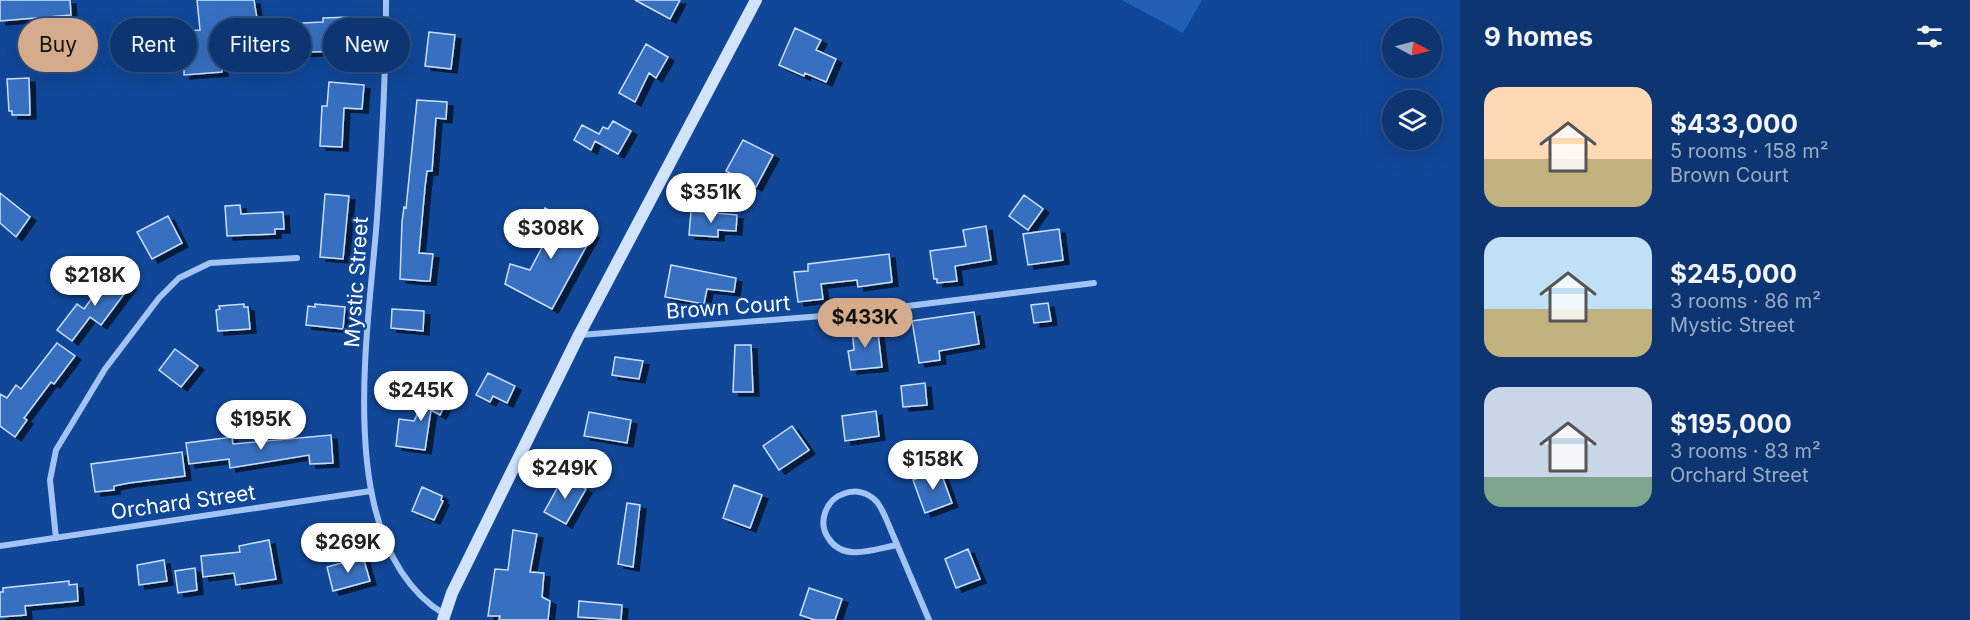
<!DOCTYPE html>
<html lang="en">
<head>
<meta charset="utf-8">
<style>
	:root { --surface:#0c3572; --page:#1a407a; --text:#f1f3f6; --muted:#9aabc4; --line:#2c5084; --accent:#d6ab8b }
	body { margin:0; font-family:Inter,sans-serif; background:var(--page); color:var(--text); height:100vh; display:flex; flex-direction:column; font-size:22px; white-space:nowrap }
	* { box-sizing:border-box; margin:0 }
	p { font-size:20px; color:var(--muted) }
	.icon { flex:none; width:33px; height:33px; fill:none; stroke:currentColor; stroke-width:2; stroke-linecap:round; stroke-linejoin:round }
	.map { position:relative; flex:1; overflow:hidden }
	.side { display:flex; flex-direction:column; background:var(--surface); width:510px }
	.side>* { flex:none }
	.banner { position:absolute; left:18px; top:18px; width:570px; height:54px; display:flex; gap:12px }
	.needle { width:39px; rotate:97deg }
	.tools { position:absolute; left:1382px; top:18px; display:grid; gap:12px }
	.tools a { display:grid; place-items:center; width:60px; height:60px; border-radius:50%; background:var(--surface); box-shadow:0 6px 24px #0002,0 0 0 2px var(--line); font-size:30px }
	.price { position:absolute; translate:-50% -51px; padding:0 14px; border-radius:21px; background:#fff; color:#222; font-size:20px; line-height:39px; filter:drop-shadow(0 2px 3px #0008) }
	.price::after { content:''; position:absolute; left:50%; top:36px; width:18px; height:14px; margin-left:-9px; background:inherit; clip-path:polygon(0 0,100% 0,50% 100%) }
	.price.selected { background:var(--accent); color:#111 }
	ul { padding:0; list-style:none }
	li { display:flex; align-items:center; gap:18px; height:150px; padding:0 24px }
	li span { display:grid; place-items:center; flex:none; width:168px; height:120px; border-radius:18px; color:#555 }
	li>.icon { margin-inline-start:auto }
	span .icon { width:72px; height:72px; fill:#fffc; stroke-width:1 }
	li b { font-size:26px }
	h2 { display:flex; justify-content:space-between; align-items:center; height:72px; padding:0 24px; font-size:26px }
	.chip { padding:0 21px; border-radius:27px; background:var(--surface); box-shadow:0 6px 24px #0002,0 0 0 2px var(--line); font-size:21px; line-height:54px }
	.chip.selected { background:var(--accent); color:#111 }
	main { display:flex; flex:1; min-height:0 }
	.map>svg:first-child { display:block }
	.green { fill:#2260b8 }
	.building { fill:#3870c1; stroke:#c9dffe; stroke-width:1.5; filter:url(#shadow) }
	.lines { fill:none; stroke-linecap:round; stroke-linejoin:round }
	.minor { stroke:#a1c4f4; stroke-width:6 }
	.secondary { stroke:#d1e3fd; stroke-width:12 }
	.labels { text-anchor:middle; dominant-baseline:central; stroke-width:4.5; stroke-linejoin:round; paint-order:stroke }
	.street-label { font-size:21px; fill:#fff; stroke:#104798 }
</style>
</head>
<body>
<main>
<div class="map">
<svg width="1460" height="620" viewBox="0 0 1460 620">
	<defs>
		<filter id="shadow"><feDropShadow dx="6" dy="4" stdDeviation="0" flood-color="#0009"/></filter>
	</defs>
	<rect width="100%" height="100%" fill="#104798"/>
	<path class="green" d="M1122,0h80l-19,33z"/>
	<path class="building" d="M0,0h70l1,15 -71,6z
		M197,0h57l4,25 65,-3v-4l26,-1 1,23 -14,1v10l-45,2v-7l-29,2v11l-40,2v11l-38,3v-9l-40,2 -1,-5h-16l-1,-28 20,-1v6l30,-1 -1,-8 25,-1z
		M635,0h45l-10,19z
		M795,28l26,12 -5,10 20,9 -10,23 -21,-9 -1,3 -25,-11z
		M429,32l26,3 -4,34 -26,-3z
		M646,44l22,13 -12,21 -7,-5 -14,29 -16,-9z
		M29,78l1,37h-18v-4h-3l-2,-32z
		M329,82l35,3 -2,24 -18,-1 -2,39 -22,-1 2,-40h5z
		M417,100l30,2 -1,17 -10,-1 -4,53h-5l-2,16 -6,66 14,1 -3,27h-5l-25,-2 2,-57 2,-15 2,1z
		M613,121l18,10 -13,23 -23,-13 -4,9 -17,-10 8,-15 17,9 4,-7 5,2z
		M743,140l30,15 -17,32 -30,-16z
		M0,193l30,24 -14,20 -16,-14z
		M325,194l24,2 -6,63 -23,-2z
		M1024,195l19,14 -15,21 -19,-14z
		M240,205l1,9 42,-2 1,17h-9v5l-48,2 -2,-30z
		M545,208l48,26 -41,75 -47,-25 5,-20 20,6 19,-36 -14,-7z
		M691,211l46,4 -1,16 -18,-1v7l-29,-2z
		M168,216l14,27 -30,16 -15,-27z
		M986,226l5,34 -36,6 2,15 -20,2v-4h-3l-4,-28 36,-5 -3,-16z
		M1059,229l4,31 -35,5 -5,-31z
		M889,254l3,28 -34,5 -1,-7 -36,4 2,15 -25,3 -4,-30 14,-1v-7z
		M671,265l65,13 -2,14 -27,-3 -3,15 -39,-7z
		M111,272l19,14 -29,39 -11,-8 -18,24 -15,-11 20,-26 7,5z
		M1048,303l3,18 -17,2 -3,-18z
		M244,304v3h4l2,22 -32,2 -2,-21 4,-1 -1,-3z
		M315,304l30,3 -2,22 -37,-4 2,-19 7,1z
		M392,309l32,2 -1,20 -32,-3z
		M974,312l5,32 -40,7 1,9 -21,3 -7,-42z
		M877,325l5,42 -31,3 -3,-19 6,-1 -2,-22z
		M57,343l18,13 -21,28 -3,-2 -27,36 3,2 -12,17 -15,-11v-32l7,4 9,-13 5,4z
		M735,345h16l2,47h-20z
		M175,349l23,17 -17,21 -22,-17z
		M615,357l28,4 -4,18 -27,-4z
		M488,373l27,13 -8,17 -14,-7 -3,6 -14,-7z
		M925,383l2,22 -24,2 -2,-21z
		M431,386l3,1v3l15,7 -9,18 -9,-5 -6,40 -29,-4 3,-27 15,2z
		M876,411l3,25 -34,5 -3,-25z
		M589,412l42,8 -4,23 -43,-7z
		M792,426l17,24 -30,20 -16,-24z
		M331,435l2,28 -23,1 -1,-9 -79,13 -1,-9 -40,5 -3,-21 46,-6 1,7z
		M182,452l3,24 -56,7 -15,3v4l-19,2 -4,-28z
		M940,470l12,33 -27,10 -12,-33z
		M564,476l22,13 -20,35 -22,-12z
		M734,485l28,10 -12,33 -27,-10z
		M422,487l20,9 -1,4 2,1 -9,19 -22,-9z
		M627,503l13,2 -7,62 -15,-3z
		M513,530l24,4 -7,38 14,1 -2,24 8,4 -2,19h-49l1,-4h-12l7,-47 13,1z
		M269,540l7,39 -40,6 -2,-12 -31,4 -2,-21 39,-4 -1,-6z
		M968,549l12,30 -24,9 -11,-29z
		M363,557l7,24 -37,10 -6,-24z
		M164,560l3,21 -28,4 -2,-20z
		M195,568l2,22 -19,3 -3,-22z
		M69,581v4l8,-1 1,17 -53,5 1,9 -26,2v-25h3v-4z
		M809,588l33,11 -7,21h-20l-15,-5z
		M579,601l43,4 -1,15 -43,-3z"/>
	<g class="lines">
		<path class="minor" d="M386,0c0,73 -4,145 -9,218 -8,112 -47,326 67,396
			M580,335l255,-20 259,-32
			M56,538l-6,-58 6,-30 49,-81 54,-71 20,-20 31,-15 87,-5
			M897,545c-22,4 -53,17 -68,-6 -6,-8 -7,-17 -4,-26 3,-9 9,-16 18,-19 12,-5 25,-2 34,8 7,9 11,22 16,33 12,28 24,57 36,85
			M0,546l371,-55"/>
		<path class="secondary" d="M443,620l9,-27 127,-258 177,-335"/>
	</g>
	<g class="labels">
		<g class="street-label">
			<text transform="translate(356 282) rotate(-86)">Mystic Street</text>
			<text transform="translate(728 307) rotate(-4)">Brown Court</text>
			<text transform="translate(183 502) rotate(-8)">Orchard Street</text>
		</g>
	</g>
</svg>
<div class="tools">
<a><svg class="needle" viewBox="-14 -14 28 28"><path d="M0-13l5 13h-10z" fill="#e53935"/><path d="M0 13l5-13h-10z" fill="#9aabc4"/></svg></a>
<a><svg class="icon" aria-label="layers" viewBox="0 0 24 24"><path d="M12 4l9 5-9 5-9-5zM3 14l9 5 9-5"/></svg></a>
</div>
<b class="price" style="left:711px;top:224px">$351K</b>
<b class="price" style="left:551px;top:260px">$308K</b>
<b class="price" style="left:95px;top:307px">$218K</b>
<b class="price selected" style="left:865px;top:349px">$433K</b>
<b class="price" style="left:421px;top:422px">$245K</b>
<b class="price" style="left:261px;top:451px">$195K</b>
<b class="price" style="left:933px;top:491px">$158K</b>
<b class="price" style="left:565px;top:500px">$249K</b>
<b class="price" style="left:348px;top:574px">$269K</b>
<div class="banner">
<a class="chip selected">Buy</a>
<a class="chip">Rent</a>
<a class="chip">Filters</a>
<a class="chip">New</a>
</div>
</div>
<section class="side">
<h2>9 homes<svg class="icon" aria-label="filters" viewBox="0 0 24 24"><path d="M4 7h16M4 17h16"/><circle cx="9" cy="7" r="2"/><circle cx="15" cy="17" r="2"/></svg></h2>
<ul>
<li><span style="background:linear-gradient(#ffd9b3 60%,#c2b280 0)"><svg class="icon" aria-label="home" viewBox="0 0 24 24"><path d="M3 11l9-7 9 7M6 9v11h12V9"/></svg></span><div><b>$433,000</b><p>5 rooms · 158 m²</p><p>Brown Court</p></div></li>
<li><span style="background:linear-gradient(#bfe0f5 60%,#c2b280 0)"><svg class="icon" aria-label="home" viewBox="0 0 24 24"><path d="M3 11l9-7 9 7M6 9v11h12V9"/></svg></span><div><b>$245,000</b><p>3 rooms · 86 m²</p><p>Mystic Street</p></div></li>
<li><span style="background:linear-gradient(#c9d6e8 75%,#7fa58c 0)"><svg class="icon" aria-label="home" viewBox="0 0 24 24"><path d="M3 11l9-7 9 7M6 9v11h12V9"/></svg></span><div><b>$195,000</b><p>3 rooms · 83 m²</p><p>Orchard Street</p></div></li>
</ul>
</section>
</main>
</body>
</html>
